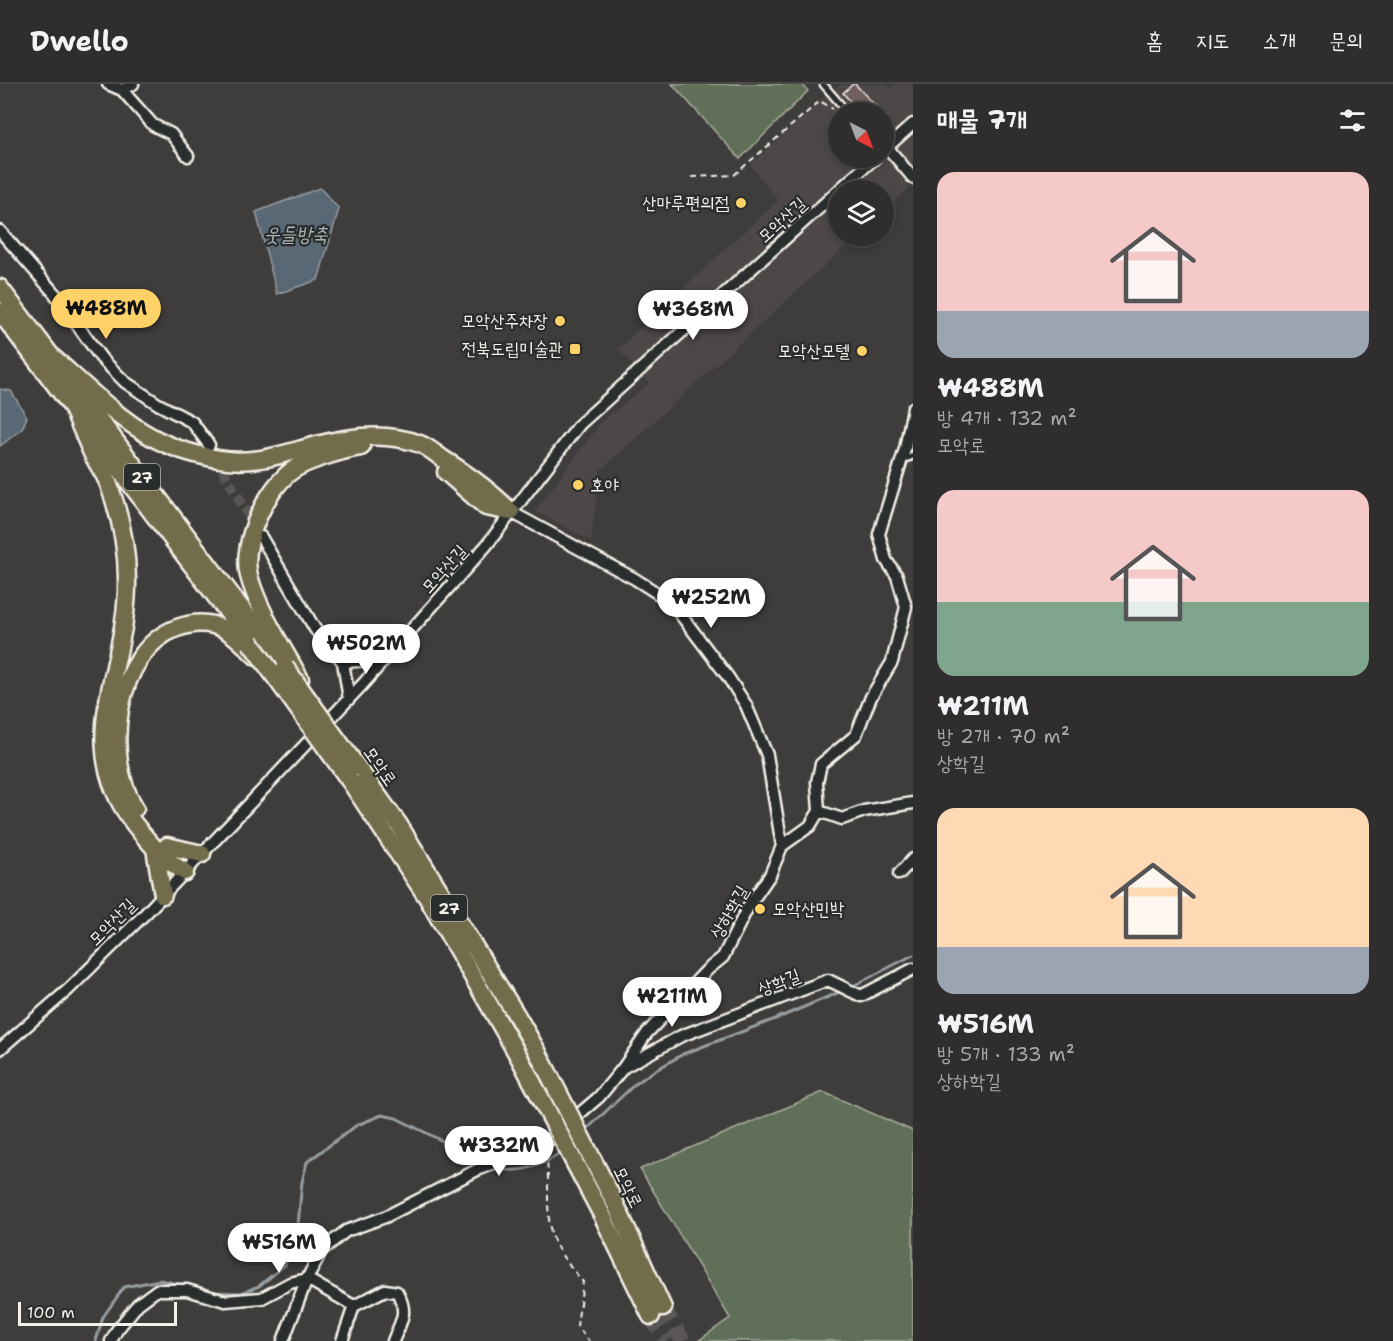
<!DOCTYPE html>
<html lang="ko">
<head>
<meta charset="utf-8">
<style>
	:root { --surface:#2f2d2d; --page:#3b3939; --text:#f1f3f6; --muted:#a7a8aa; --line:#4a4949; --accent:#ffd166 }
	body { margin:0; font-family:"Shantell Sans","Poor Story",sans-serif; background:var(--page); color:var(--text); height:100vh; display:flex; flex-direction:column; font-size:22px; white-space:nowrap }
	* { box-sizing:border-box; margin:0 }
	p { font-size:20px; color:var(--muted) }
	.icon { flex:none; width:33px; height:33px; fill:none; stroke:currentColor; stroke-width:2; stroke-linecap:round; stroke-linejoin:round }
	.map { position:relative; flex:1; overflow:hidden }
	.drawer { display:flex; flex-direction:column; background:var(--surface); width:480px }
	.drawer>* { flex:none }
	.needle { width:39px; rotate:138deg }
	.buttons { position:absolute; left:828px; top:18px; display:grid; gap:12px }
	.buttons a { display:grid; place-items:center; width:66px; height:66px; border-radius:50%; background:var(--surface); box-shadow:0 3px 9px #0003,0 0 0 2px var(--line); font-size:30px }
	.scale { position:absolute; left:18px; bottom:15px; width:159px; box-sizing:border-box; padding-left:6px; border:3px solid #f4f1e8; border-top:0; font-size:16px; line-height:21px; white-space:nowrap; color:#f4f1e8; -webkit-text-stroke:4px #2a2d2e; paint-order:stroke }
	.price { position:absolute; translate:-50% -51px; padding:0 14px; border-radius:21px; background:#fff; color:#222; font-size:20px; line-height:39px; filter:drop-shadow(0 2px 3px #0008) }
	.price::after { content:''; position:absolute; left:50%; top:36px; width:18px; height:14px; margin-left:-9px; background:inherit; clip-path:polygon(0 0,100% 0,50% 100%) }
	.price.on { background:var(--accent); color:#111 }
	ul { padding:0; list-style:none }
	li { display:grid; align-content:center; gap:12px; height:318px; padding:0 24px }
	li span { display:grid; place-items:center; height:186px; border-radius:18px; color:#555 }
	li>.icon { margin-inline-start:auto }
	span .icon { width:108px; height:108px; fill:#fffc; stroke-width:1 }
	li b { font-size:26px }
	h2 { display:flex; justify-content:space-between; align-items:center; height:72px; padding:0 24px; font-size:26px }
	header { display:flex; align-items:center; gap:36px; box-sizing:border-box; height:84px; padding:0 30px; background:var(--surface); border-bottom:2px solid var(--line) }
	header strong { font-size:28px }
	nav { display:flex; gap:33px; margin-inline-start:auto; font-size:21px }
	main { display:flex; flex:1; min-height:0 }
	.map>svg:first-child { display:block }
	.built { fill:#4e4646; fill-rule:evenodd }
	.green { fill:#607058; stroke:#aab0a0; stroke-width:1.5 }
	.water { fill:#586774; stroke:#969ea2; stroke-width:1.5 }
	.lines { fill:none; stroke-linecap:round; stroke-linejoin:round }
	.stream { stroke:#969ea2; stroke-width:3 }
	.building { fill:#705e5c; stroke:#f4f1e8; stroke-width:1.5 }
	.street-tunnel { stroke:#5a5756; stroke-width:10; stroke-dasharray:10 5; stroke-linecap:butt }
	.primary-tunnel { stroke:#5a5756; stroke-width:16; stroke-dasharray:16 8; stroke-linecap:butt }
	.lane-casing { stroke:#f4f1e8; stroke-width:10 }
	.street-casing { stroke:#f4f1e8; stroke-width:15 }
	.primary-casing { stroke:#f4f1e8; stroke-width:21 }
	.path { stroke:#f4f1e8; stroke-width:2; stroke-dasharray:6 4.5; stroke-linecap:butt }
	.lane { stroke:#2a2d2e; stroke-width:5 }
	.street { stroke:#2a2d2e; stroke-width:10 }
	.primary { stroke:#726c4b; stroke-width:16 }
	.primary-bridge-casing { stroke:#f4f1e8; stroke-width:21; stroke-linecap:butt }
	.primary-bridge { stroke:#726c4b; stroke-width:16 }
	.poi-dot { fill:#ffd166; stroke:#2a2d2e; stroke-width:2 }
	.labels { text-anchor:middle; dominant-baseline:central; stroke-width:4.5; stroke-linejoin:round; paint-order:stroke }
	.shield { fill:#2a2d2e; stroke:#b7b6b0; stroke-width:1.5 }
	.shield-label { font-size:16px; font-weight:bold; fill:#f4f1e8 }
	.poi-label { font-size:18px; fill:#f4f1e8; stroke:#2a2d2e; text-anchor:end }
	.street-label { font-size:18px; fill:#f4f1e8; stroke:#2a2d2e }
	.water-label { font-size:20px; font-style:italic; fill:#aeb3b4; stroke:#2a2d2e }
</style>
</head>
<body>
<header>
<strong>Dwello</strong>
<nav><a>홈</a><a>지도</a><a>소개</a><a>문의</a></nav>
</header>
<main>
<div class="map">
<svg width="913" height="1257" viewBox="0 0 913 1257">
	<rect width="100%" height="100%" fill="#3f3c3c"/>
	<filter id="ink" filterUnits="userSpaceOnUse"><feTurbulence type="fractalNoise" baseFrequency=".0167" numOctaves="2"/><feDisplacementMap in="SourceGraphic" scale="12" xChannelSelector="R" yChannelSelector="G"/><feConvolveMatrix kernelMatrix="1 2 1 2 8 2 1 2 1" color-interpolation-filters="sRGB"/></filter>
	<g filter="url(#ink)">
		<path class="built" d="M841,0h44l6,4 5,-4h17v100l-29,27v-21h-46v46h19l-257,235 -9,70 -56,-30 66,-89 48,-39 -31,-34 160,-149 -28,-35 77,-71zM838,28h46v46h-46z"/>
		<path class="green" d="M672,0h130l6,7 -68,68z
			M823,1008l90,39v210h-215l32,-23 -90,-149z"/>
		<path class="water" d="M320,104l19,21 -21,71 -41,14 -21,-82z
			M0,305l11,2 16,26 -5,12 -22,17z"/>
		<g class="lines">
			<path class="stream" d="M851,903l62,-32
				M585,1047l49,-46 17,-12 32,-19 95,-36 64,-27
				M496,1083c19,9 51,-2 66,-16
				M96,1257l7,-24 21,-30 36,-7 55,12 26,1 18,-7 26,-21 12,-29 5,-54 5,-20 50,-37 25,-10 14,3 91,45"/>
		</g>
		<path class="building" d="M853,0h2l26,28h-21l-17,-19z"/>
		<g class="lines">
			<path class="street-tunnel" d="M215,372l41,73"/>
			<path class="primary-tunnel" d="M663,1224l20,33
				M651,1232l15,25"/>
			<defs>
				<path id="lane" d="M823,0l24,28
					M903,376l10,-4"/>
				<path id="street" d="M108,0l14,6 11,-6
					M122,6l31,35 18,9 17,22
					M887,63l26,31
					M884,66l29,-26
					M839,106l36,-32
					M0,147l55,63 46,64 24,24 33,22 34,18 17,23
					M511,428l124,67 36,23 57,75 18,28 21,50 15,91
					M261,453l54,92 28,33 6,37
					M343,578l43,-3
					M819,727l23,8 22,-8 49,-8
					M899,790l14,-15
					M0,965l69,-60 77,-76 216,-228 124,-139 94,-122 258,-233
					M626,982l55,-30 147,-56 33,16 52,-27
					M111,1257l6,-11 21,-26 19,-14h30l38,11 37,-3 28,-15 17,-4 47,27 31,-16 12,2c12,21 4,29 -4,49
					M283,1257l24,-62 15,-29 24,-19 39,-14 92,-47 67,-26 55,-47 24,-29 24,-35 60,-63 16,-13 25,-50 22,-32 12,-29 28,-20 9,-15 -2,-29 4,-18 35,-29 15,-38 21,-35 14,-55 -9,-31 -11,-16 -7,-26 26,-85 8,-41
					M342,1257l12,-35"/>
				<path id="primary" d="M0,204l281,373
					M0,228l248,327
					M51,272c29,25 65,61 99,80 21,12 45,19 69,23 37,6 63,-5 98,-14 33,-9 70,-13 103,-1 8,3 16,10 23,15 24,15 48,32 68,53
					M72,323c7,15 13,31 20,46 5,11 13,21 17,32 11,30 18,63 18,94 2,90 -57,163 8,246 15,19 29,35 50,47
					M446,388l40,35 25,5
					M300,595c-18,-33 -41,-67 -51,-103 -9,-32 18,-91 47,-108 13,-8 50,-19 65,-21
					M357,683l42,58 118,191 20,35
					M350,697l77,116 92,160
					M135,724c-33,-51 -20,-157 42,-180 11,-4 25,-6 36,-3 18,4 31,20 44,32
					M167,762l35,8
					M155,765l8,46
					M615,1119l48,105
					M601,1129l50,103"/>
			</defs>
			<use href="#lane" class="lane-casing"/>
			<use href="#street" class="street-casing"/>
			<use href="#primary" class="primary-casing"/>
			<path class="path" d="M692,93l42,-2 86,-74 13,8
				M546,1069c4,25 0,49 4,74 3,21 20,39 33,55l-6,44 12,15"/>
			<use href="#lane" class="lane"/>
			<use href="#street" class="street"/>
			<use href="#primary" class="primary"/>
			<defs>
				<path id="primary-bridge" d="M250,558l100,139
					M285,583l72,100
					M537,967l78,152
					M519,973l82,156"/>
			</defs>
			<use href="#primary-bridge" class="primary-bridge-casing"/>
			<use href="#primary-bridge" class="primary-bridge"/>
		</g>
	</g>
	<g class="poi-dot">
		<circle cx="741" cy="119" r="6"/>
		<circle cx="560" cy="237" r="6"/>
		<rect x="569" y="259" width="12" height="12" rx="3"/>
		<circle cx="862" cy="267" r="6"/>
		<circle cx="578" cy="401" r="6"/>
		<circle cx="760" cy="825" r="6"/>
	</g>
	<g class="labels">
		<g class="shield">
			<rect x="124" y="380" width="36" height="26" rx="4.5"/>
			<rect x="431" y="811" width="36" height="26" rx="4.5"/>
		</g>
		<g class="shield-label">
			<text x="142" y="393">27</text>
			<text x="449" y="824">27</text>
		</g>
		<g class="poi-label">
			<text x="729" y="119">산마루편의점</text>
			<text x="548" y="237">모악산주차장</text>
			<text x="563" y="265">전북도립미술관</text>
			<text x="850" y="267">모악산모텔</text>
			<text x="590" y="401" text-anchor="start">호야</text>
			<text x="772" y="825" text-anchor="start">모악산민박</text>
		</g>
		<g class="street-label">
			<text transform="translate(782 136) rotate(-42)">모악산길</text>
			<text transform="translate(444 485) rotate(-48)">모악산길</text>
			<text transform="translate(380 682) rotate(55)">모악로</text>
			<text transform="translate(729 828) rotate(-60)">상하학길</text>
			<text transform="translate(112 838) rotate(-45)">모악산길</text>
			<text transform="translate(779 898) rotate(-21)">상학길</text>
			<text transform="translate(628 1103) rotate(64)">모악로</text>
		</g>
		<g class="water-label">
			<text x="296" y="150">웃들방축</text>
		</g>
	</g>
</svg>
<div class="buttons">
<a><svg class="needle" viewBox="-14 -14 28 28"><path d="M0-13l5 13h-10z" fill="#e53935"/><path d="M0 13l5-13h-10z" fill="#a7a8aa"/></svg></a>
<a><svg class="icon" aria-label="layers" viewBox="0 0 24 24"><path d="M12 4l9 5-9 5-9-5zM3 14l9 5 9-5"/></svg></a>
</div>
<div class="scale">100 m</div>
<b class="price on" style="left:106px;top:256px">₩488M</b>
<b class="price" style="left:693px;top:257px">₩368M</b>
<b class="price" style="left:711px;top:545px">₩252M</b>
<b class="price" style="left:366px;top:591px">₩502M</b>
<b class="price" style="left:672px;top:944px">₩211M</b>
<b class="price" style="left:499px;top:1093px">₩332M</b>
<b class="price" style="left:279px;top:1190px">₩516M</b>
</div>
<section class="drawer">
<h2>매물 7개<svg class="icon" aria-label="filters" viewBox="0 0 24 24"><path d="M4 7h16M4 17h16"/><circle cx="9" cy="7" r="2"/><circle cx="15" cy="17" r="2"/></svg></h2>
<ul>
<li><span style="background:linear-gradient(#f6c9c9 75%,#9aa5b1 0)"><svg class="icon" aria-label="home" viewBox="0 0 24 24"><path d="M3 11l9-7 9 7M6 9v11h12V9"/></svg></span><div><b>₩488M</b><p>방 4개 · 132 m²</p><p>모악로</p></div></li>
<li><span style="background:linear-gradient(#f6c9c9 60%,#7fa58c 0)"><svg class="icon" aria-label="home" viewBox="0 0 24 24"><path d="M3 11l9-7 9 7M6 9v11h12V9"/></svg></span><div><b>₩211M</b><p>방 2개 · 70 m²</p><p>상학길</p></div></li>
<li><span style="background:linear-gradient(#ffd9b3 75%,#9aa5b1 0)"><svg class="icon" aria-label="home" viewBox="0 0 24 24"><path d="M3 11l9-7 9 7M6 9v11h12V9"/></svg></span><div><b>₩516M</b><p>방 5개 · 133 m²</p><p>상하학길</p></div></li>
</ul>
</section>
</main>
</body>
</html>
